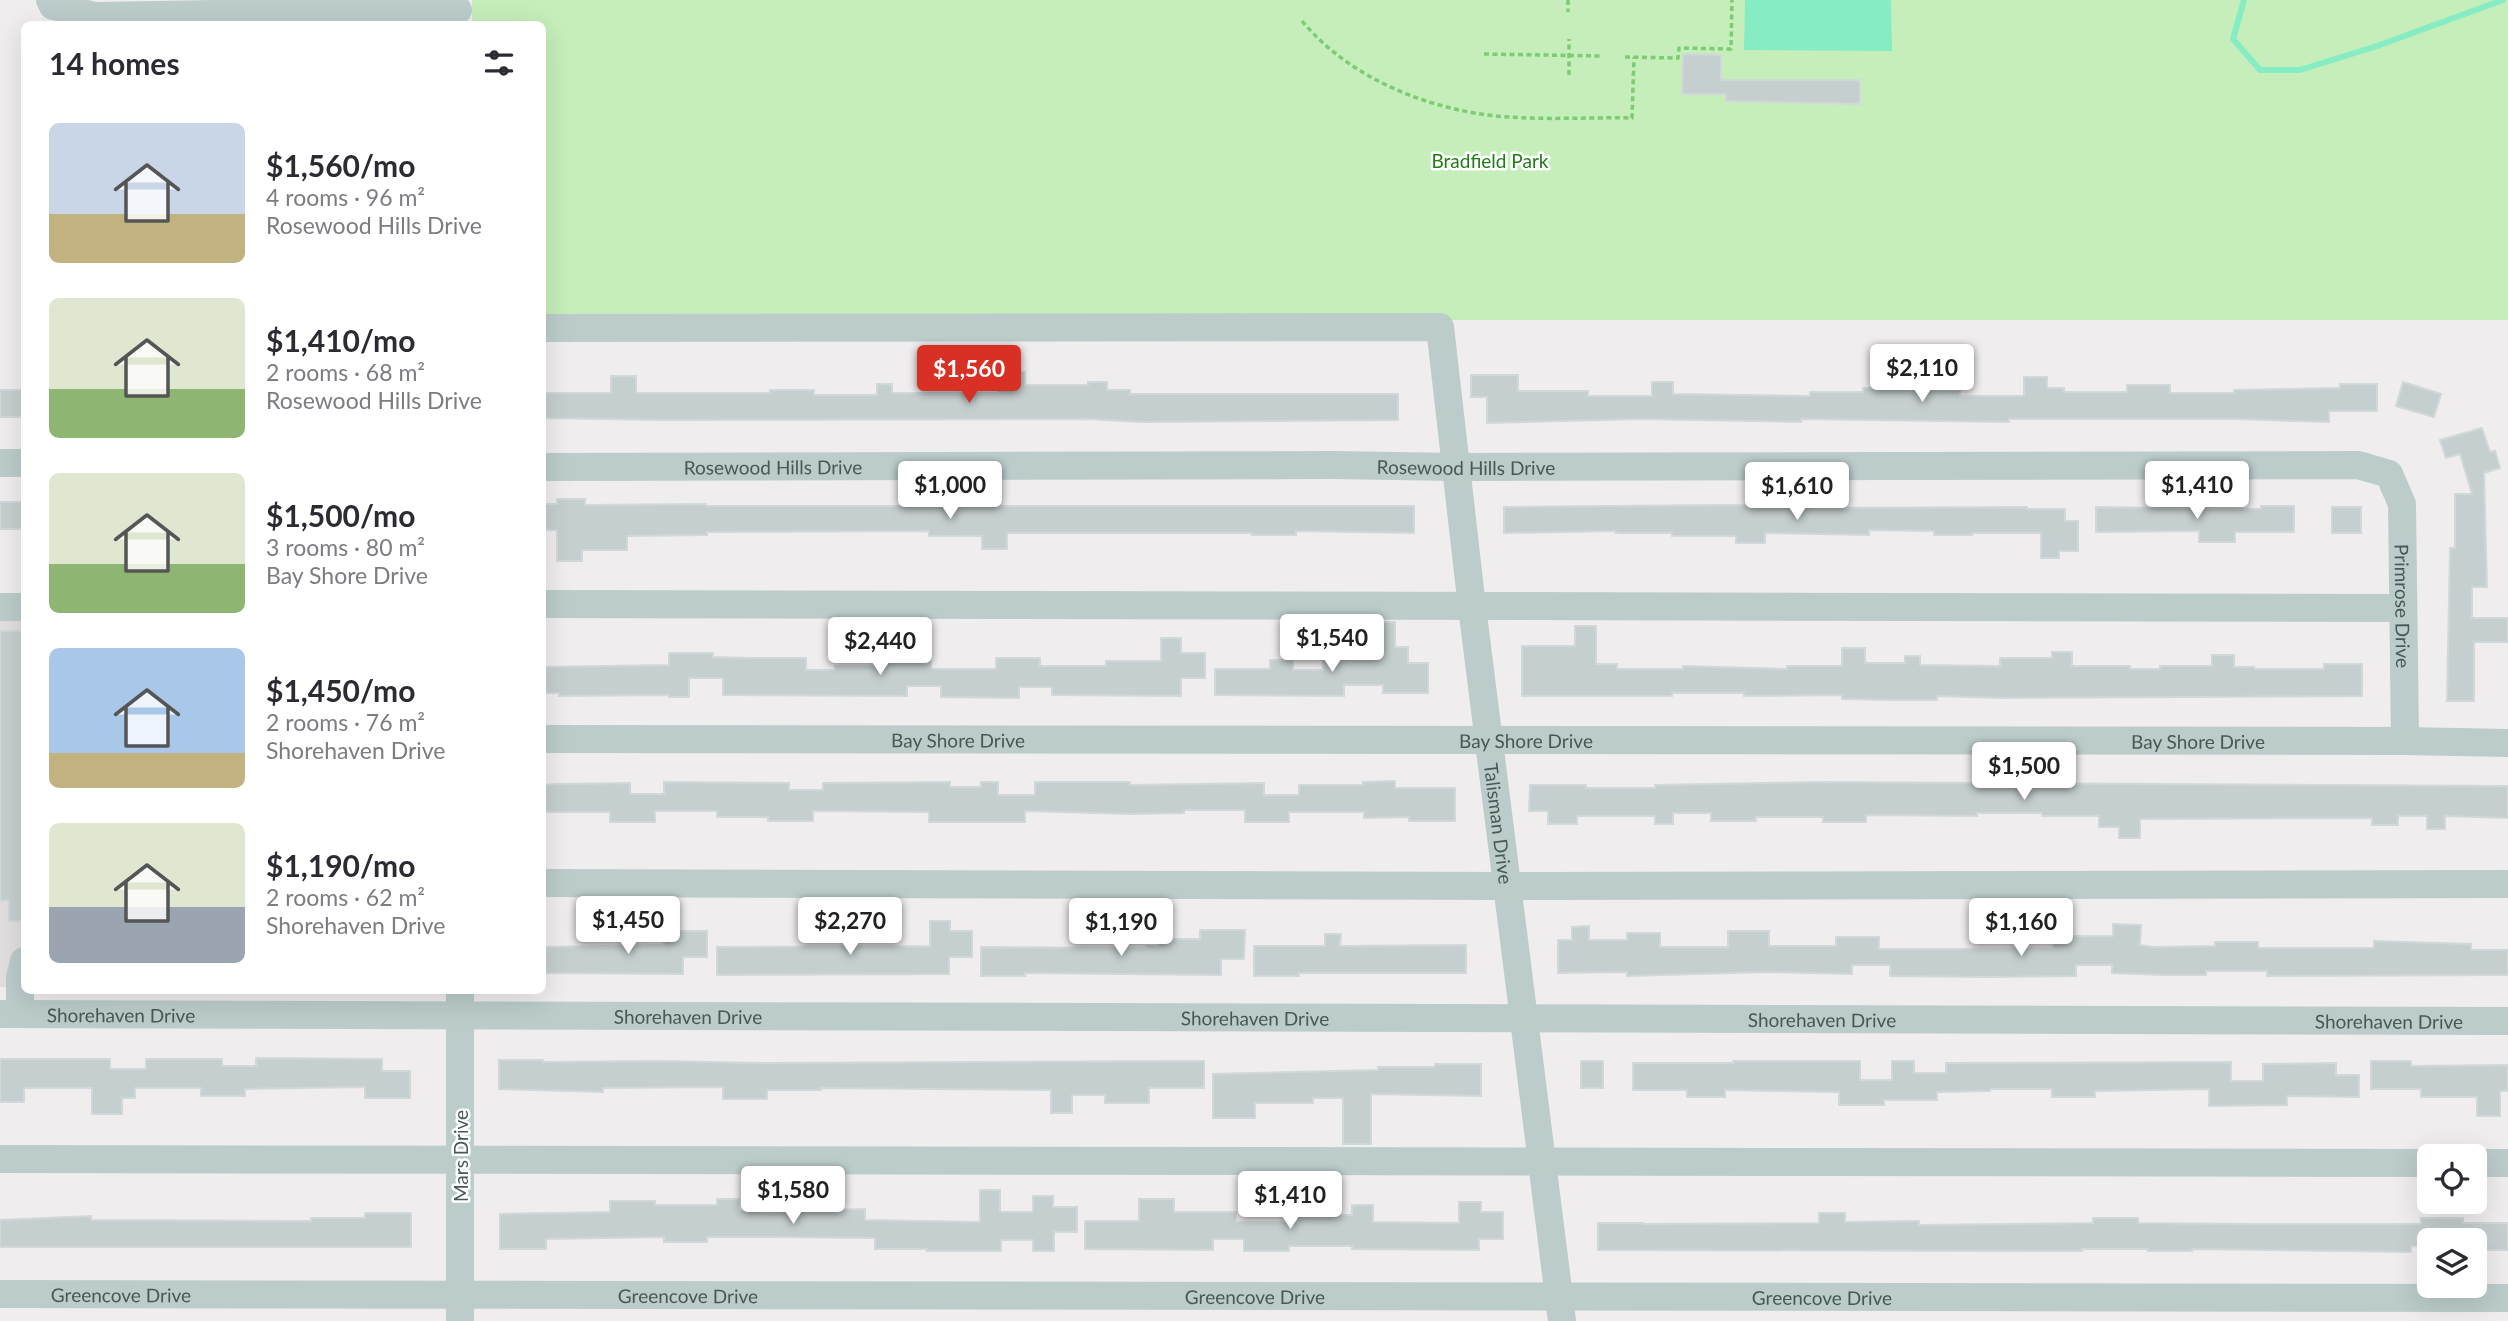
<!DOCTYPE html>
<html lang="en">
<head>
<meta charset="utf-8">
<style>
	:root { --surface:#fff; --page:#f7f7f7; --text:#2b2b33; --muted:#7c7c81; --accent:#d93025 }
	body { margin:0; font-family:Lato,sans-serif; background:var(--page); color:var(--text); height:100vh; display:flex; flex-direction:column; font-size:26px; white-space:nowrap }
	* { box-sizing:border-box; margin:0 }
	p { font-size:23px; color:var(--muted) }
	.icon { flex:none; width:38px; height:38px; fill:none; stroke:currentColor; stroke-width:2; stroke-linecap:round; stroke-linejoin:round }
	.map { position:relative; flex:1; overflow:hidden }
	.side { position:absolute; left:21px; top:21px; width:525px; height:973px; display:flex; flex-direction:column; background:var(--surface); border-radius:10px; box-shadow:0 7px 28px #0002 }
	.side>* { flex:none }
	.tools { position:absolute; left:2417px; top:1144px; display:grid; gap:14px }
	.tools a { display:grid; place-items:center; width:70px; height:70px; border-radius:10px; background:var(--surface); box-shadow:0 7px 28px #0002; font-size:35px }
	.price { position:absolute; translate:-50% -60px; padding:0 16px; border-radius:7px; background:#fff; color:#222; font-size:23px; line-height:46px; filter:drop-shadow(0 2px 4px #0008) }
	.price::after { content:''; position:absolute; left:50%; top:42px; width:21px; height:16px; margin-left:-10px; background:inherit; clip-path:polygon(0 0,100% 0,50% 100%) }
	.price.active { background:var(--accent); color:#fff }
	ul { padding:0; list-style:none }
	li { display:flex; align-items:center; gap:21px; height:175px; padding:0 28px }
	li span { display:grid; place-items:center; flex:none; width:196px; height:140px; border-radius:10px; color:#555 }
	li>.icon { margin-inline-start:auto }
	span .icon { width:84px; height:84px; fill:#fffc; stroke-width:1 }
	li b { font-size:30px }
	h2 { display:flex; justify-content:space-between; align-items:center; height:84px; padding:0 28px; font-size:30px }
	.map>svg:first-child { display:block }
	.education { fill:#e1dfe0 }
	.green { fill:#c5eeba }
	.water { fill:#86ecc3 }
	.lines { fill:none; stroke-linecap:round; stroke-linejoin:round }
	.stream { stroke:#86ecc3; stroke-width:6 }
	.building { fill:#c6cfcf; stroke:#d1d8d9; stroke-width:2 }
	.path { stroke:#7bcc72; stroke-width:3.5; stroke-dasharray:5 3.5; stroke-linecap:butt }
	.minor { stroke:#bbccca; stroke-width:28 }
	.labels { text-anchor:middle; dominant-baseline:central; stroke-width:5; stroke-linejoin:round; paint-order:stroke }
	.park-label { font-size:19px; fill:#217b16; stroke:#fff }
	.street-label { font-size:19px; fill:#455a57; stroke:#fff }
</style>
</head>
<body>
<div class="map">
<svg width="2508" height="1321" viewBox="0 0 2508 1321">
	<rect width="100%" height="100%" fill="#f0edee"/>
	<path class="education" d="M0,610h24v377h-24z"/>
	<path class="green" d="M472,0h2036v320h-1965l-1,-296h-70z"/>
	<path class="water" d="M1745,0h146l1,51 -148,-1z"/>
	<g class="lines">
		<path class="stream" d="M2244,0l-11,39 27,31h40l77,-24 126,-46"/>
	</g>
	<path class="building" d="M1683,54l38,1v25h139v24l-134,-3v-7h-44z
		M998,372h27v13h63v-3h19v8h23v4h268v26l-257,2 -53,-3 -425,1 -121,-2v-25h69v-17h25v17h134v-3h44v5h63v-11h15v9h106z
		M1471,375h47v16h70v5h64v-14h21v12l137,2v-4h53v-4h43v2h54v6h64v-19h23v11h17v4h63v-7h43v8h64v-3l106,-2v-4h37v27h-48v11l-95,-3h-225v3l-208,-3v3l-160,-3 -154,4v-26h-16z
		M2403,382l38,12 -7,23 -38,-11z
		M0,390h24v27h-24z
		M2482,428l8,24 5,-1 5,17 -16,5 3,114h-15v31h36v24h-34v59h-27l3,-153h5v-54h17l-12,-40 -14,4 -6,-18z
		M557,499h28v6l121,-1v2h708v27l-118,-2v4h-44v-2h-245v16h-25v-13h-53v-5l-222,1v3l-80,1v14h-45v11h-25v-31h-15v-26h15z
		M0,502h24v27h-24z
		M1723,505l90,1v2l214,-1v2h38v12h13v30h-19v7h-18v-25h-69v2h-38v-4l-65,-1v5l-104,-2v10h-29v-7h-64v-3h-56v-2l-112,2v-26z
		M2261,506h33v26h-59v10h-36v-11l-103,1v-25l165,2z
		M2332,507h29v26h-29z
		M1376,622h19v25h13v16h20v30h-45v-8h-39v11l-129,-1v-26h55v-9h23v10h30v-12h53z
		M1575,626h21v38h21v5h66v-3l104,3v-3h55v-18h23v15h40v-7h15v9l80,1v-8h52v-6h20v14h58v3h30v-3h52v-11h22v12h20v2h70v-5h38v32l-362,2 -63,-2v4h-45l-50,-1v-4l-98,1v-3h-72v3h-150v-50h53z
		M0,631h24v290h-15v-21l-9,1z
		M1161,638h20v15h24v25h-24v18l-129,-1v-8h-33v11l-78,-1v-11h-34v10l-184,-1v-17h-34v19h-20v-2l-110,1v-3h-17v-26l127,-2v-12h44v4l40,1h53v12h29v-4h51v-8h45v11h65v-11h44v8h66v-5h55z
		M1395,781v7h60v33h-46v-4l-45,1v-6h-75v10h-44v-12h-61v3l-54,1 -105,-3v11h-96v-10l-116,-1v10h-45v-4h-51v-6h-62v11h-45v-10h-68v-27l16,-1 72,-1v11h34v-12l125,1v7h34v-7l127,-1v5h31v-5h17v13h37v-13h95v3l134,-2v12h35v-10h64v-3z
		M1823,782l685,4v32l-63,-2v13h-18v-13h-29v9h-26v-7l-232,1v19h-21v-11h-20v-11h-57v-3h-65v3l-111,-1v7h-43v-5h-67v4h-45v-8h-38v11h-18v-8h-78v8h-29v-13h-19l1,-26h56v3h69v-3z
		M930,921h20v10h22v26h-23v17l-232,1v-28l213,-1z
		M2113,924l28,1 -1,20 12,2 63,-1v-4h43v6h116v-7l97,3v6h37v25l-241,1v-5h-61v4h-42l-52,-2v-8h-36v11l-88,1 -98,-1v-11h-38v9l-83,-2 -142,4v-4l-69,1v-33h14v-13l17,-1v14h38v-7h33v14h68v-16h41v15h67v-9h43v12h66l108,-1v-12h60z
		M1200,930h45l-1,29h-23v16l-196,-2v3h-44v-29l165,1v-2h13v-7h41z
		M664,931h43v26h-24v17l-141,-1v-26l122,-2z
		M1325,934h16l-1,12 126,-1v28h-167v3h-45v-30h71z
		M256,1058l126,1v12h28v27h-45v-11l-120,2v7h-44v-8h-66v10h-13v16h-30v-26h-68v14h-24v-43h110v10h36v-10h76v7h34z
		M499,1060h44v2l115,-1 109,2 437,-2v27h-55v15h-44v-8h-33v18h-21v-23l-230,-2v2h-54v9h-44v-12l-120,1v4l-104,-3z
		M1581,1061h22v27h-22z
		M1733,1061h127v19h32v-19h22v12h32v-10l285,-1v19h32v-17l73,-1v12h23v22l-72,-1v9l-78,1v-17l-114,2v6h-43v-8h-62v2l-53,1v8h-53v5h-45v-13l-114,-2v7h-38v-7h-54v-27h100z
		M2371,1061h40v5l97,-1v26h-8v25h-23v-19h-56v-8h-50z
		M1435,1064h46v32l-110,-2v50h-28v-46h-30v5h-58v15h-42v-44l165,-4v-3h57z
		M980,1190h20v22h33v-16h20v11h24v25h-23v19h-21v-11h-32v11h-74v-2h-52v-11l-105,-1h-63v5h-43v-5l-118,2v10h-46v-35l110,-2v-11h45v4h62v-6h22v11h21v2l105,-3v11l115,2z
		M1139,1199h35v13h62v10h61v-7h55v-10h21v17l86,1v-21h22v10h22v27h-24v11l-127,-1v-3h-63v5h-45v-12h-31v11l-128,-1v-28h54z
		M365,1213h46v34h-411v-27l91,-4v4l220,1v-3h54z
		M1819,1213h26v9l74,-1v4l174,-2v-5h45v5l109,1h174v-6h42v5h45v27h-31v-9h-48v5h-18v6l-219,-3v2h-44v-2h-66v2l-484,-1v-27h45v1l176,-1z"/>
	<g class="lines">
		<path class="path" d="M1568,0v12
			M1302,21c45,54 117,85 186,94 47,6 97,2 144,3l2,-61
			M1484,54l117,2
			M1625,57l53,1 1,-10 52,1 1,-49
			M1569,75v-36"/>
		<g class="minor">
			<path d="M50,0l3,6 42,10 363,-6"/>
			<path id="s1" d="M542,328l898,-1 32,280 90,714"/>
			<path d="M0,463h24"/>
			<path id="s2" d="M542,467l791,-2 123,2 902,-2 31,9 13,30 3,237"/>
			<path d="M542,604l1861,4"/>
			<path d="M0,607h24"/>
			<path id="s3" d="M542,739l1863,2 103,2"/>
			<path d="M542,883l965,3 1001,-2"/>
			<path id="s4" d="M0,1014l2508,7"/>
			<path d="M20,1014v-36l4,-17"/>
			<path d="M0,1159l2429,4"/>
			<path d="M2474,1163h34"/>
			<path id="s5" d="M0,1294l2508,4"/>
			<path d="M460,1321v-331"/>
		</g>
	</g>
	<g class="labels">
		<g class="park-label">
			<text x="1490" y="160">Bradfield Park</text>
		</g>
		<g class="street-label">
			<text stroke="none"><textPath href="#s2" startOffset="231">Rosewood Hills Drive</textPath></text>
			<text stroke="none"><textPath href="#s2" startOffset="924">Rosewood Hills Drive</textPath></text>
			<text stroke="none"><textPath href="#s2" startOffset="1983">Primrose Drive</textPath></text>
			<text stroke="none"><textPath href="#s3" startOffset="416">Bay Shore Drive</textPath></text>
			<text stroke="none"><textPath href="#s3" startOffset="984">Bay Shore Drive</textPath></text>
			<text stroke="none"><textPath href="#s3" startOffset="1656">Bay Shore Drive</textPath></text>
			<text stroke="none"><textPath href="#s1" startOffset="1398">Talisman Drive</textPath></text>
			<text stroke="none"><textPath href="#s4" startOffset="121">Shorehaven Drive</textPath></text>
			<text stroke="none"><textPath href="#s4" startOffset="688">Shorehaven Drive</textPath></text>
			<text stroke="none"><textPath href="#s4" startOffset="1255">Shorehaven Drive</textPath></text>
			<text stroke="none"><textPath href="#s4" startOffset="1822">Shorehaven Drive</textPath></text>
			<text stroke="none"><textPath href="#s4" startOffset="2389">Shorehaven Drive</textPath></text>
			<text transform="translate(460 1156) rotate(-90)">Mars Drive</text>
			<text stroke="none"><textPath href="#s5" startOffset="121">Greencove Drive</textPath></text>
			<text stroke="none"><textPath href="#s5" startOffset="688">Greencove Drive</textPath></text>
			<text stroke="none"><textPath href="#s5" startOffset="1255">Greencove Drive</textPath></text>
			<text stroke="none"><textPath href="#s5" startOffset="1822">Greencove Drive</textPath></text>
		</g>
	</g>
</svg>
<div class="tools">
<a><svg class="icon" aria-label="locate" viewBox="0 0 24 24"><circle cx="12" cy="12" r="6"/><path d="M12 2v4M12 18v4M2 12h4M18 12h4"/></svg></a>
<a><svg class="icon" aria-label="layers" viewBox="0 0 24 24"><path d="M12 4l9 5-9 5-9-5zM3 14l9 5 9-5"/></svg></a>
</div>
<b class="price" style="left:1922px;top:404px">$2,110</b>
<b class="price active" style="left:969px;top:405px">$1,560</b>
<b class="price" style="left:950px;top:521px">$1,000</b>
<b class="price" style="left:2197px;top:521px">$1,410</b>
<b class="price" style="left:1797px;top:522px">$1,610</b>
<b class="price" style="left:1332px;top:674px">$1,540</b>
<b class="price" style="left:880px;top:677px">$2,440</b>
<b class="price" style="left:2024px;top:802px">$1,500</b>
<b class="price" style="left:628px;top:956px">$1,450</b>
<b class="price" style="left:850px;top:957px">$2,270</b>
<b class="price" style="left:1121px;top:958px">$1,190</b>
<b class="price" style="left:2021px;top:958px">$1,160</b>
<b class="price" style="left:793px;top:1226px">$1,580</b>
<b class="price" style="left:1290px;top:1231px">$1,410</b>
<section class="side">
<h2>14 homes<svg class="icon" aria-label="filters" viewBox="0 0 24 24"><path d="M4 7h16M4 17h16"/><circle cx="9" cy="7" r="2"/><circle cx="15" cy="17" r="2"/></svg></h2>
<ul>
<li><span style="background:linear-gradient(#c9d6e8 65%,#c2b280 0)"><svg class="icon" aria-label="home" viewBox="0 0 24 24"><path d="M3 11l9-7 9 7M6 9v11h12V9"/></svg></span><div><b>$1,560/mo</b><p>4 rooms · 96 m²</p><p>Rosewood Hills Drive</p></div></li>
<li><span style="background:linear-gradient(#dfe7d0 65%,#8fb573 0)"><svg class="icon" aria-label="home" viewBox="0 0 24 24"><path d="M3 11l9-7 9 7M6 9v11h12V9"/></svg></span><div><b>$1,410/mo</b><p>2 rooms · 68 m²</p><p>Rosewood Hills Drive</p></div></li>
<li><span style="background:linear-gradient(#dfe7d0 65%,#8fb573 0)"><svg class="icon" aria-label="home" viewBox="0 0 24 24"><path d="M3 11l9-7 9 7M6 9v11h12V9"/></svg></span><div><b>$1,500/mo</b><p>3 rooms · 80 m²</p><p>Bay Shore Drive</p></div></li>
<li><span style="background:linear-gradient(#a9c7e8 75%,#c2b280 0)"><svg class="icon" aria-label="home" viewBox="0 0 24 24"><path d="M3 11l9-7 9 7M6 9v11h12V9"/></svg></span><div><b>$1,450/mo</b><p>2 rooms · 76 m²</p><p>Shorehaven Drive</p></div></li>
<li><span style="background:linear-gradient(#dfe7d0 60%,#9aa5b1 0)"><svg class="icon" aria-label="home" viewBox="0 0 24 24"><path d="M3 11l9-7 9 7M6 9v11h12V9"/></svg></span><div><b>$1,190/mo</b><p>2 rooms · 62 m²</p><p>Shorehaven Drive</p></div></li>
</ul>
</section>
</div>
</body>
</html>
